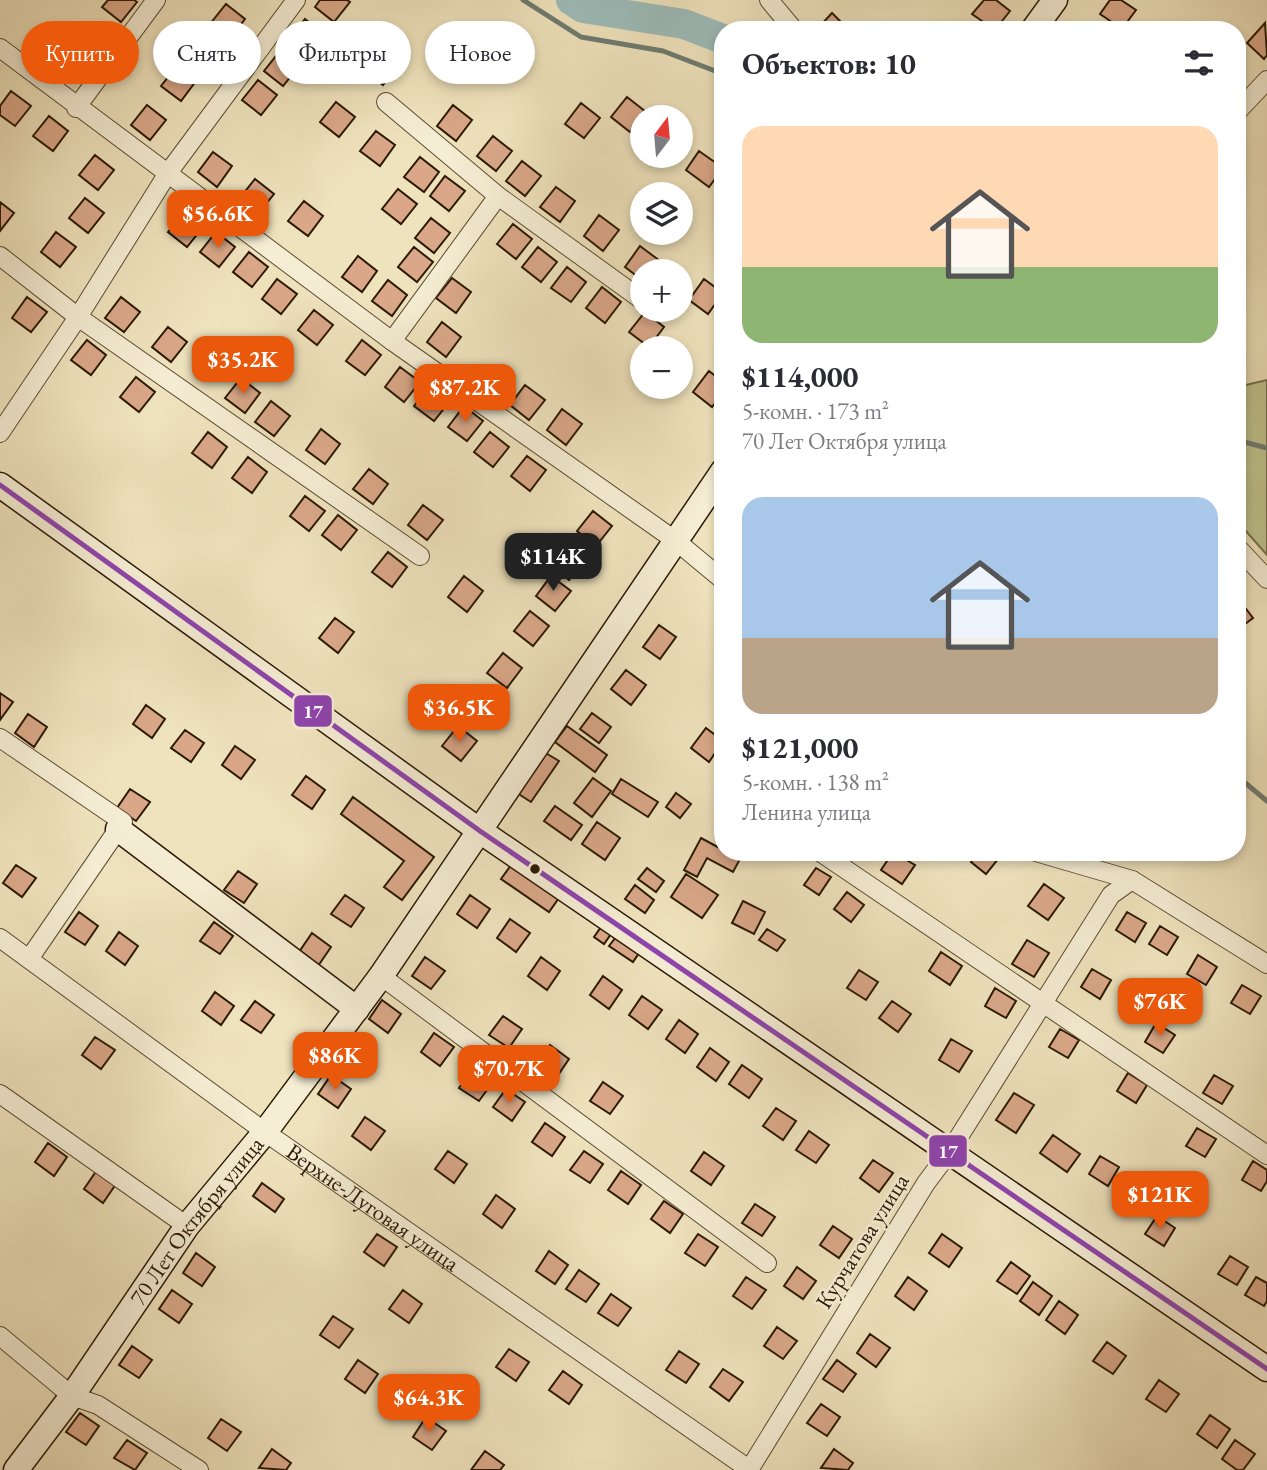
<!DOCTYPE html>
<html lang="ru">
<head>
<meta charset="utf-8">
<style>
	:root { --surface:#fff; --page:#f7f7f7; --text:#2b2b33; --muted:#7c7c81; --accent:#ea580c }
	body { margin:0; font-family:"EB Garamond",serif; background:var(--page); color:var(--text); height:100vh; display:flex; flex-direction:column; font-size:26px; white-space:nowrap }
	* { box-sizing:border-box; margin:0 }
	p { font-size:23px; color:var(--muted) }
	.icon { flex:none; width:38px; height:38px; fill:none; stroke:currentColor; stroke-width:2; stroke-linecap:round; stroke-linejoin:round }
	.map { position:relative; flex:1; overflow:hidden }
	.drawer { position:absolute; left:714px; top:21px; width:532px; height:840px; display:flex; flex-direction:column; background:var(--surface); border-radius:28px; box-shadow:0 4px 10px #0003 }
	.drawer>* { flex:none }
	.hud { position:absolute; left:21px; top:21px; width:588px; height:63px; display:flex; gap:14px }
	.needle { width:46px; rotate:16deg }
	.tools { position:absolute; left:630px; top:105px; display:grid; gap:14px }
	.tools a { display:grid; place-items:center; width:63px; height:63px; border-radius:50%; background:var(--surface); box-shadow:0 4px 10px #0003; font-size:35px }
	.price { position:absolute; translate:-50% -60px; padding:0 16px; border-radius:14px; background:var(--accent); color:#fff; font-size:23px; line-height:46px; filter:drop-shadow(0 2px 4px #0008) }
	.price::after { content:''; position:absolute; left:50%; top:42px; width:21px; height:16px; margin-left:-10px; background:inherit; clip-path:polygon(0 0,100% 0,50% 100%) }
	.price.current { background:#222; color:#fff }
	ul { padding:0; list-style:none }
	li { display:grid; align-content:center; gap:14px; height:371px; padding:0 28px }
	li span { display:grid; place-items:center; height:217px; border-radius:21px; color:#555 }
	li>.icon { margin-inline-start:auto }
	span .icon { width:126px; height:126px; fill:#fffc; stroke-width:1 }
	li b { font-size:30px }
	h2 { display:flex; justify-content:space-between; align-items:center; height:84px; padding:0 28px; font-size:30px }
	.pill { padding:0 24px; border-radius:32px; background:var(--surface); box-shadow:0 4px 10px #0003; font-size:24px; line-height:63px }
	.pill.current { background:var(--accent); color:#fff }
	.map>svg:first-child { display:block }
	.green { fill:#bec38e; stroke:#746e49; stroke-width:2 }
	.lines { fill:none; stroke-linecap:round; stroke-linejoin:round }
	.stream { stroke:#6f7b71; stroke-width:5 }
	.river { stroke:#9dbcb9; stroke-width:30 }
	.building { fill:#daa889; stroke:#2a1904; stroke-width:2 }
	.street-casing { stroke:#5b4c32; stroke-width:20 }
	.secondary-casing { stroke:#2a1904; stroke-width:27 }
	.street { stroke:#f5edd4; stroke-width:18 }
	.secondary { stroke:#f5edd4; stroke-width:24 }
	.bus-1-casing { stroke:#f5edd4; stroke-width:10 }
	.bus-1 { stroke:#8e44ad; stroke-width:5 }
	.bus-dot { fill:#2a1904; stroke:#f5edd4; stroke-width:2.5 }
	.labels { text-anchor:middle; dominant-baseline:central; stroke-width:5; stroke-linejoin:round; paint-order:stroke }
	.street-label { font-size:23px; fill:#2a1904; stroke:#f5edd4 }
	.line-badge { stroke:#f5edd4; stroke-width:2.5 }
	.badge-label { font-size:19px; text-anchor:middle; font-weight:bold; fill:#fff }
</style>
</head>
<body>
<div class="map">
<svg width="1267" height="1470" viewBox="0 0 1267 1470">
	<rect width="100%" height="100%" fill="#efe3bd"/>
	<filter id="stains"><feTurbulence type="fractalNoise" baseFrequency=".00286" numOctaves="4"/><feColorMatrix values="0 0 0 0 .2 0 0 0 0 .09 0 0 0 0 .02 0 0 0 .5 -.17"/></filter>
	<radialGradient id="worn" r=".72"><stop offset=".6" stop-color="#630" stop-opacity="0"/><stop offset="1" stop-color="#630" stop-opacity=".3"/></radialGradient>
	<path class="green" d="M1267,380v175l-30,-34v-134z"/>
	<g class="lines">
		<path class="stream" d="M523,0l58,37 82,14 60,23
			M1237,440l30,8
			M1237,776l30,25"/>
		<path class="river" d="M571,0l12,8 101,16 39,15"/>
	</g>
	<path class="building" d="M108,0h26l3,2 -16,20 -19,-15z
		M320,0h27l3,2 -16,20 -19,-15z
		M984,0h12l14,11 -15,19 -23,-16z
		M1110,0h11l15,10 -14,19 -22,-15z
		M226,4l19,15 -15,20 -20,-15z
		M832,13l13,13 -4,4 -22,-3z
		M305,19l19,15 -16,20 -19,-15z
		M1265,23l2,32 -3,4 -17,-16z
		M64,25l19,15 -16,20 -19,-15z
		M380,49l19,15 -16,21 -19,-15z
		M280,51l19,15 -16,20 -19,-15z
		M177,66l19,15 -15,20 -20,-15z
		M258,80l19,15 -16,20 -19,-15z
		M11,91l20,15 -16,20 -15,-11v-9z
		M627,97l19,15 -16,20 -19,-15z
		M336,102l19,15 -16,20 -19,-15z
		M581,103l19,15 -16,20 -19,-14z
		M147,105l19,15 -16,20 -19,-15z
		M453,105l19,15 -16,21 -19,-15z
		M49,116l19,15 -15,20 -20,-15z
		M376,131l19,14 -15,21 -20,-15z
		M493,136l19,15 -16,20 -19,-15z
		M699,151l24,17 -14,19 -23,-17z
		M213,152l19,14 -15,21 -19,-15z
		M95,155l19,15 -16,20 -19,-15z
		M420,157l19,15 -15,20 -20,-15z
		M522,161l19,15 -16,20 -19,-15z
		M445,176l20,15 -16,20 -19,-15z
		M255,179l19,15 -16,20 -19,-15z
		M556,187l19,14 -15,21 -20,-15z
		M398,189l19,15 -16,20 -19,-15z
		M85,198l19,15 -16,20 -19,-15z
		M304,201l19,15 -15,20 -20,-15z
		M0,202l14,11 -14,18z
		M184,212l19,15 -16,20 -19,-15z
		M599,215l20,15 -16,21 -19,-15z
		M431,218l19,15 -16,20 -19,-15z
		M513,224l19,15 -16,20 -19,-15z
		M56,232l20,15 -16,20 -19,-15z
		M216,232l19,15 -16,20 -19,-15z
		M640,246l20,15 -8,10h-10v9l-17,-13z
		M414,247l19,15 -16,20 -19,-15z
		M538,247l19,15 -16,20 -19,-15z
		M249,252l19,15 -16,20 -19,-15z
		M358,256l19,15 -15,21 -20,-15z
		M567,267l19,15 -15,20 -20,-14z
		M452,278l19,14 -15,21 -20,-15z
		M277,279l20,15 -16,20 -19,-15z
		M704,279l19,14 -15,21 -19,-14z
		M388,280l19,15 -15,21 -20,-15z
		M602,287l19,15 -16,21 -19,-15z
		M27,297l20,15 -16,20 -19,-14z
		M121,297l19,15 -16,20 -19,-14z
		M314,310l19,15 -16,20 -19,-15z
		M645,312l19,15 -15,20 -20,-15z
		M442,322l19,15 -15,20 -19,-15z
		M168,327l19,15 -16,20 -19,-15z
		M87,340l19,15 -15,20 -20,-15z
		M362,340l19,15 -16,20 -19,-14z
		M400,367l20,15 -16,20 -19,-15z
		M709,371l14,11v11l-11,14 -19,-15z
		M136,377l19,15 -16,20 -19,-15z
		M241,378l19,15 -15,20 -20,-15z
		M525,385l20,15 -16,20 -19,-15z
		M430,386l20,15 -16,20 -20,-15z
		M271,401l19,15 -16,20 -19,-14z
		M464,406l19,15 -16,20 -19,-14z
		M562,409l20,15 -16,21 -19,-15z
		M321,429l19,15 -15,20 -19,-14z
		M208,432l19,15 -15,21 -20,-15z
		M490,432l19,15 -16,20 -19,-15z
		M527,456l19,14 -16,21 -19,-15z
		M248,457l19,15 -15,21 -20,-15z
		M369,469l19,15 -15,20 -20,-15z
		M305,496l20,15 -16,20 -19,-15z
		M423,505l20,15 -16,20 -19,-15z
		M593,511l19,15 -16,20 -19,-15z
		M338,515l19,15 -16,20 -19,-15z
		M566,545l19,15 -16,20 -19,-15z
		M388,552l19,15 -15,20 -20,-15z
		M464,576l19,15 -16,21 -19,-15z
		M551,576l20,15 -16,20 -19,-15z
		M1237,597l16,21 -16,12z
		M530,611l19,15 -16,20 -19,-15z
		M335,618l19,14 -16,21 -19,-15z
		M659,625l17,12 -16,22 -17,-12z
		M503,653l19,15 -15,20 -20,-15z
		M626,670l20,15 -15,20 -20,-16z
		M0,693l13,9 -13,18z
		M146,705l19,14 -13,19 -19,-14z
		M592,713l19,14 -12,16 -19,-14z
		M28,714l19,13 -13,20 -19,-14z
		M458,726l19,15 -16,20 -19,-15z
		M567,726l40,29 -12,17 -40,-30z
		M706,728l17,13 -14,21 -18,-14z
		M185,730l19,13 -13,19 -20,-14z
		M235,746l20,14 -14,19 -19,-14z
		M544,752l15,9 -28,41 -14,-9z
		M306,776l19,14 -13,19 -20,-14z
		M593,778l18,13 -19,26 -18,-14z
		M621,779l37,23 -10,15 -36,-23z
		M130,789l20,13 -14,19 -19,-13z
		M676,793l15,11 -11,14 -14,-11z
		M353,797l81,60 -32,43 -18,-13 20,-26 -63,-47z
		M555,806l27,19 -11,15 -27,-19z
		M597,822l23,16 -15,22 -23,-16z
		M701,838l39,21 -7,13 -26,-14 -10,19 -13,-7z
		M893,852l22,13 -13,19 -21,-14z
		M978,852h12l8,7 -12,15 -15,-12z
		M514,861l47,34 -12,17 -48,-33z
		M16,865l20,13 -14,19 -19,-14z
		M647,868l17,13 -8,11 -18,-13z
		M816,868l15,9 -12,18 -15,-10z
		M238,871l19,13 -13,19 -20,-13z
		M686,874l32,21 -16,23 -31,-21z
		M1044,884l20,14 -16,22 -20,-14z
		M635,885l19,15 -9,13 -20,-14z
		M847,892l17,13 -13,17 -17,-13z
		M345,895l19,13 -13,19 -20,-13z
		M470,895l20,14 -13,19 -20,-14z
		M743,901l22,11 -11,22 -22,-11z
		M79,912l19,14 -13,19 -20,-13z
		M1127,912l19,11 -11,19 -19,-12z
		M510,919l20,14 -14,19 -19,-14z
		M214,922l19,14 -13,18 -20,-13z
		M1160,926l18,11 -11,18 -18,-11z
		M601,927l10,7 -7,10 -10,-7z
		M767,929l18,11 -8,11 -18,-11z
		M119,932l19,14 -13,19 -19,-14z
		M312,933l19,14 -13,19 -19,-14z
		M616,937l23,16 -6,9 -24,-16z
		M1027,940l22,13 -15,24 -22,-13z
		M941,952l21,14 -12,19 -21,-14z
		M1198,955l19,12 -11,18 -19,-11z
		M425,957l20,14 -14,18 -19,-13z
		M541,957l19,14 -13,19 -19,-14z
		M1092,969l19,11 -11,19 -19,-12z
		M859,970l19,12 -12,18 -19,-12z
		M603,976l19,14 -13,19 -19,-14z
		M1242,985l19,11 -11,18 -19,-11z
		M995,988l21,13 -10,17 -21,-12z
		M215,992l19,14 -13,19 -19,-14z
		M642,996l20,14 -14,19 -19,-14z
		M382,1000l19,14 -13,19 -19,-14z
		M255,1001l19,14 -13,18 -20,-13z
		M892,1001l19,13 -13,18 -19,-14z
		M503,1016l19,13 -13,19 -20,-13z
		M679,1020l19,14 -13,19 -19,-14z
		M1156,1023l19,12 -12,18 -18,-11z
		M1060,1029l19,11 -11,18 -19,-11z
		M434,1033l20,14 -14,19 -19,-14z
		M95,1037l20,13 -14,19 -19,-14z
		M951,1039l21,12 -13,21 -20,-12z
		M550,1045l19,14 -13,19 -20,-14z
		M710,1048l19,14 -13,19 -19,-14z
		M742,1065l20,14 -13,19 -20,-14z
		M473,1069l19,14 -13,18 -20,-13z
		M1128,1073l19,12 -11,18 -19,-12z
		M331,1075l20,14 -13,19 -20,-14z
		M1214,1075l19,11 -11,18 -19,-11z
		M603,1082l20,14 -13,18 -20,-13z
		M506,1089l19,13 -13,19 -19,-14z
		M1014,1093l20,12 -18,28 -20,-13z
		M776,1108l20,13 -13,19 -20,-14z
		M365,1117l20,14 -14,19 -19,-14z
		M545,1123l20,14 -13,19 -20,-14z
		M1197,1128l19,11 -11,18 -19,-11z
		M809,1131l20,14 -13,18 -20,-13z
		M1053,1135l27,19 -13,18 -27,-19z
		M48,1143l19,14 -13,19 -19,-14z
		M448,1151l19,13 -13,19 -19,-14z
		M584,1151l19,13 -13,19 -20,-13z
		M704,1152l20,14 -13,19 -20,-14z
		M1100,1156l19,11 -11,19 -19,-12z
		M873,1160l20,13 -14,19 -19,-14z
		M1253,1161l14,9v11l-6,10 -19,-11z
		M97,1170l19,14 -13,19 -19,-14z
		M621,1171l20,14 -13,19 -20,-14z
		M262,1183l22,16 -9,13 -22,-16z
		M496,1195l19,14 -13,19 -19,-14z
		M664,1201l19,13 -13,19 -19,-14z
		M755,1204l20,13 -13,19 -20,-13z
		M1157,1216l18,12 -11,18 -19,-12z
		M833,1226l19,13 -13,19 -19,-13z
		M377,1234l20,13 -13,19 -20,-14z
		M698,1234l20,13 -13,19 -20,-13z
		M942,1234l20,14 -13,19 -20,-14z
		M549,1251l19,14 -13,19 -19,-13z
		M196,1253l19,14 -13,19 -19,-13z
		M1230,1256l18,11 -11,18 -19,-11z
		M1011,1262l19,14 -13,18 -20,-13z
		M797,1267l19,14 -13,18 -19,-13z
		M579,1270l20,14 -13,18 -20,-13z
		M746,1277l20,13 -14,19 -19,-13z
		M908,1277l19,14 -13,19 -19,-14z
		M1256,1277l11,6v18l-3,5 -19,-11z
		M1033,1282l19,14 -13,19 -19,-14z
		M172,1290l20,14 -13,19 -20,-14z
		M403,1290l19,14 -13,19 -20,-14z
		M611,1294l20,14 -13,18 -20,-13z
		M1059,1301l19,14 -13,19 -19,-14z
		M333,1316l20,13 -14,19 -19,-13z
		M777,1327l20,14 -14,18 -19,-13z
		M870,1334l20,14 -14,19 -19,-14z
		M1107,1342l19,14 -13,18 -20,-13z
		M132,1346l20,14 -13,18 -20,-13z
		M509,1349l20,13 -13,19 -20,-14z
		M679,1351l20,13 -13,19 -20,-13z
		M358,1360l20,14 -13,19 -20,-14z
		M837,1360l19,14 -13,18 -20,-13z
		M723,1369l20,13 -14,19 -19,-14z
		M563,1371l19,14 -13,19 -20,-14z
		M1159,1380l20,14 -13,18 -20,-13z
		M821,1404l19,13 -13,19 -20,-13z
		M80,1413l19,13 -13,19 -20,-13z
		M1210,1415l20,14 -13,19 -20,-14z
		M426,1417l20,14 -14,19 -19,-13z
		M221,1419l20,13 -14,19 -19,-13z
		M127,1440l20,13 -12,17 -21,-12z
		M1235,1440l20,14 -12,16h-6l-15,-11z
		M272,1449l19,14 -5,7 -27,-2z
		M834,1449l19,14 -5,7 -27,-2z
		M485,1451l19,14 -4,5h-29z"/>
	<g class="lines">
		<defs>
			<g id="street">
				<path d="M769,0l25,30"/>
				<path d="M0,48l392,293 284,200 47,39"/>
				<path d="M386,102l112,94 144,104"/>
				<path d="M76,108l80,-108"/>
				<path d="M1237,112l30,-32"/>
				<path d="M0,256l78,61 342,239"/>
				<path d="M656,310l2,1"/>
				<path d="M392,341l106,-145"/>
				<path d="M0,433l78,-116 90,-144 128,-173"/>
				<path d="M1237,547l30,32"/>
				<path d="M0,738l123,84 -94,137"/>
				<path d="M820,852l447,303"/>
				<path d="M1036,852l96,28 135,84"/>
				<path id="s1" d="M0,938l265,194 485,338"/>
				<path d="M381,976l386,287"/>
				<path d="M0,1094l187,132"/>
				<path d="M0,1336l72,60 26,9 101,65"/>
				<path d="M749,1470l177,-287 24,-32 161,-256 21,-15"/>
			</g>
			<g id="secondary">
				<path d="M1033,30l22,-30"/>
				<path d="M0,485l480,346 787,538"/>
				<path d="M118,829l239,180"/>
				<path id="s2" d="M16,1470l56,-74 115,-170 78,-94 116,-156 342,-505"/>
			</g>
		</defs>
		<use href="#street" class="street-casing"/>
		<use href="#secondary" class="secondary-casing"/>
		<use href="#street" class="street"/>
		<use href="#secondary" class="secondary"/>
		<defs>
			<path id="bus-1" d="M0,485l480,346 787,538"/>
		</defs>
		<use href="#bus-1" class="bus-1-casing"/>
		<use href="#bus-1" class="bus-1"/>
	</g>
	<circle class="bus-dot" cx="535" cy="869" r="6"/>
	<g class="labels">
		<g class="street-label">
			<text stroke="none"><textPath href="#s1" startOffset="460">Верхне-Луговая улица</textPath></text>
			<text stroke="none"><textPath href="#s2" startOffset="308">70 Лет Октября улица</textPath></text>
			<text transform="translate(862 1241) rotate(-58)">Курчатова улица</text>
		</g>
	</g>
	<g class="line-badge">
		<rect x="293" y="694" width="40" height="34" rx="7" fill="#8e44ad"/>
		<rect x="928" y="1134" width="40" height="34" rx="7" fill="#8e44ad"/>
	</g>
	<g class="badge-label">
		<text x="313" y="718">17</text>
		<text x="948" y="1158">17</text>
	</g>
	<rect width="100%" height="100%" filter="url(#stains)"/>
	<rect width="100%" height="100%" fill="url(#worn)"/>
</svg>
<div class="tools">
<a><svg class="needle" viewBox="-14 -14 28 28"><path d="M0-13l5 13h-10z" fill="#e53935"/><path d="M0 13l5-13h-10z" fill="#7c7c81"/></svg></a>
<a><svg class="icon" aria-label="layers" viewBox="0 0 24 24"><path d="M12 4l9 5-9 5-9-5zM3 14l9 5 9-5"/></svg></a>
<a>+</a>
<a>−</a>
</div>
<b class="price" style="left:218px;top:250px">$56.6K</b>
<b class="price" style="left:243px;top:396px">$35.2K</b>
<b class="price" style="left:465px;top:424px">$87.2K</b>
<b class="price current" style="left:553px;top:593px">$114K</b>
<b class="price" style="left:459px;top:744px">$36.5K</b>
<b class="price" style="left:1160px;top:1038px">$76K</b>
<b class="price" style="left:335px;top:1092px">$86K</b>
<b class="price" style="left:509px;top:1105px">$70.7K</b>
<b class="price" style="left:1160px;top:1231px">$121K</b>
<b class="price" style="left:429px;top:1434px">$64.3K</b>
<div class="hud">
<a class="pill current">Купить</a>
<a class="pill">Снять</a>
<a class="pill">Фильтры</a>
<a class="pill">Новое</a>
</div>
<section class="drawer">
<h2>Объектов: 10<svg class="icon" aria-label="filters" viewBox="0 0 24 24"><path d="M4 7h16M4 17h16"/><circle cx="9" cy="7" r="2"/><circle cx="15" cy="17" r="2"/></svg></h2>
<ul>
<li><span style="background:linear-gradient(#ffd9b3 65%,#8fb573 0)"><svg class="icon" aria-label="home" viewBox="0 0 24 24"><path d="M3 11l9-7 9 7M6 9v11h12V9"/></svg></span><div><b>$114,000</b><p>5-комн. · 173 m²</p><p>70 Лет Октября улица</p></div></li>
<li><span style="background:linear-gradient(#a9c7e8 65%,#b9a48a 0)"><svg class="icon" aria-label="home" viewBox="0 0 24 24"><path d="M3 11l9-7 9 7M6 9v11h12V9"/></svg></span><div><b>$121,000</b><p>5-комн. · 138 m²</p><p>Ленина улица</p></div></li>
</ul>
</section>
</div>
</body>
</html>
